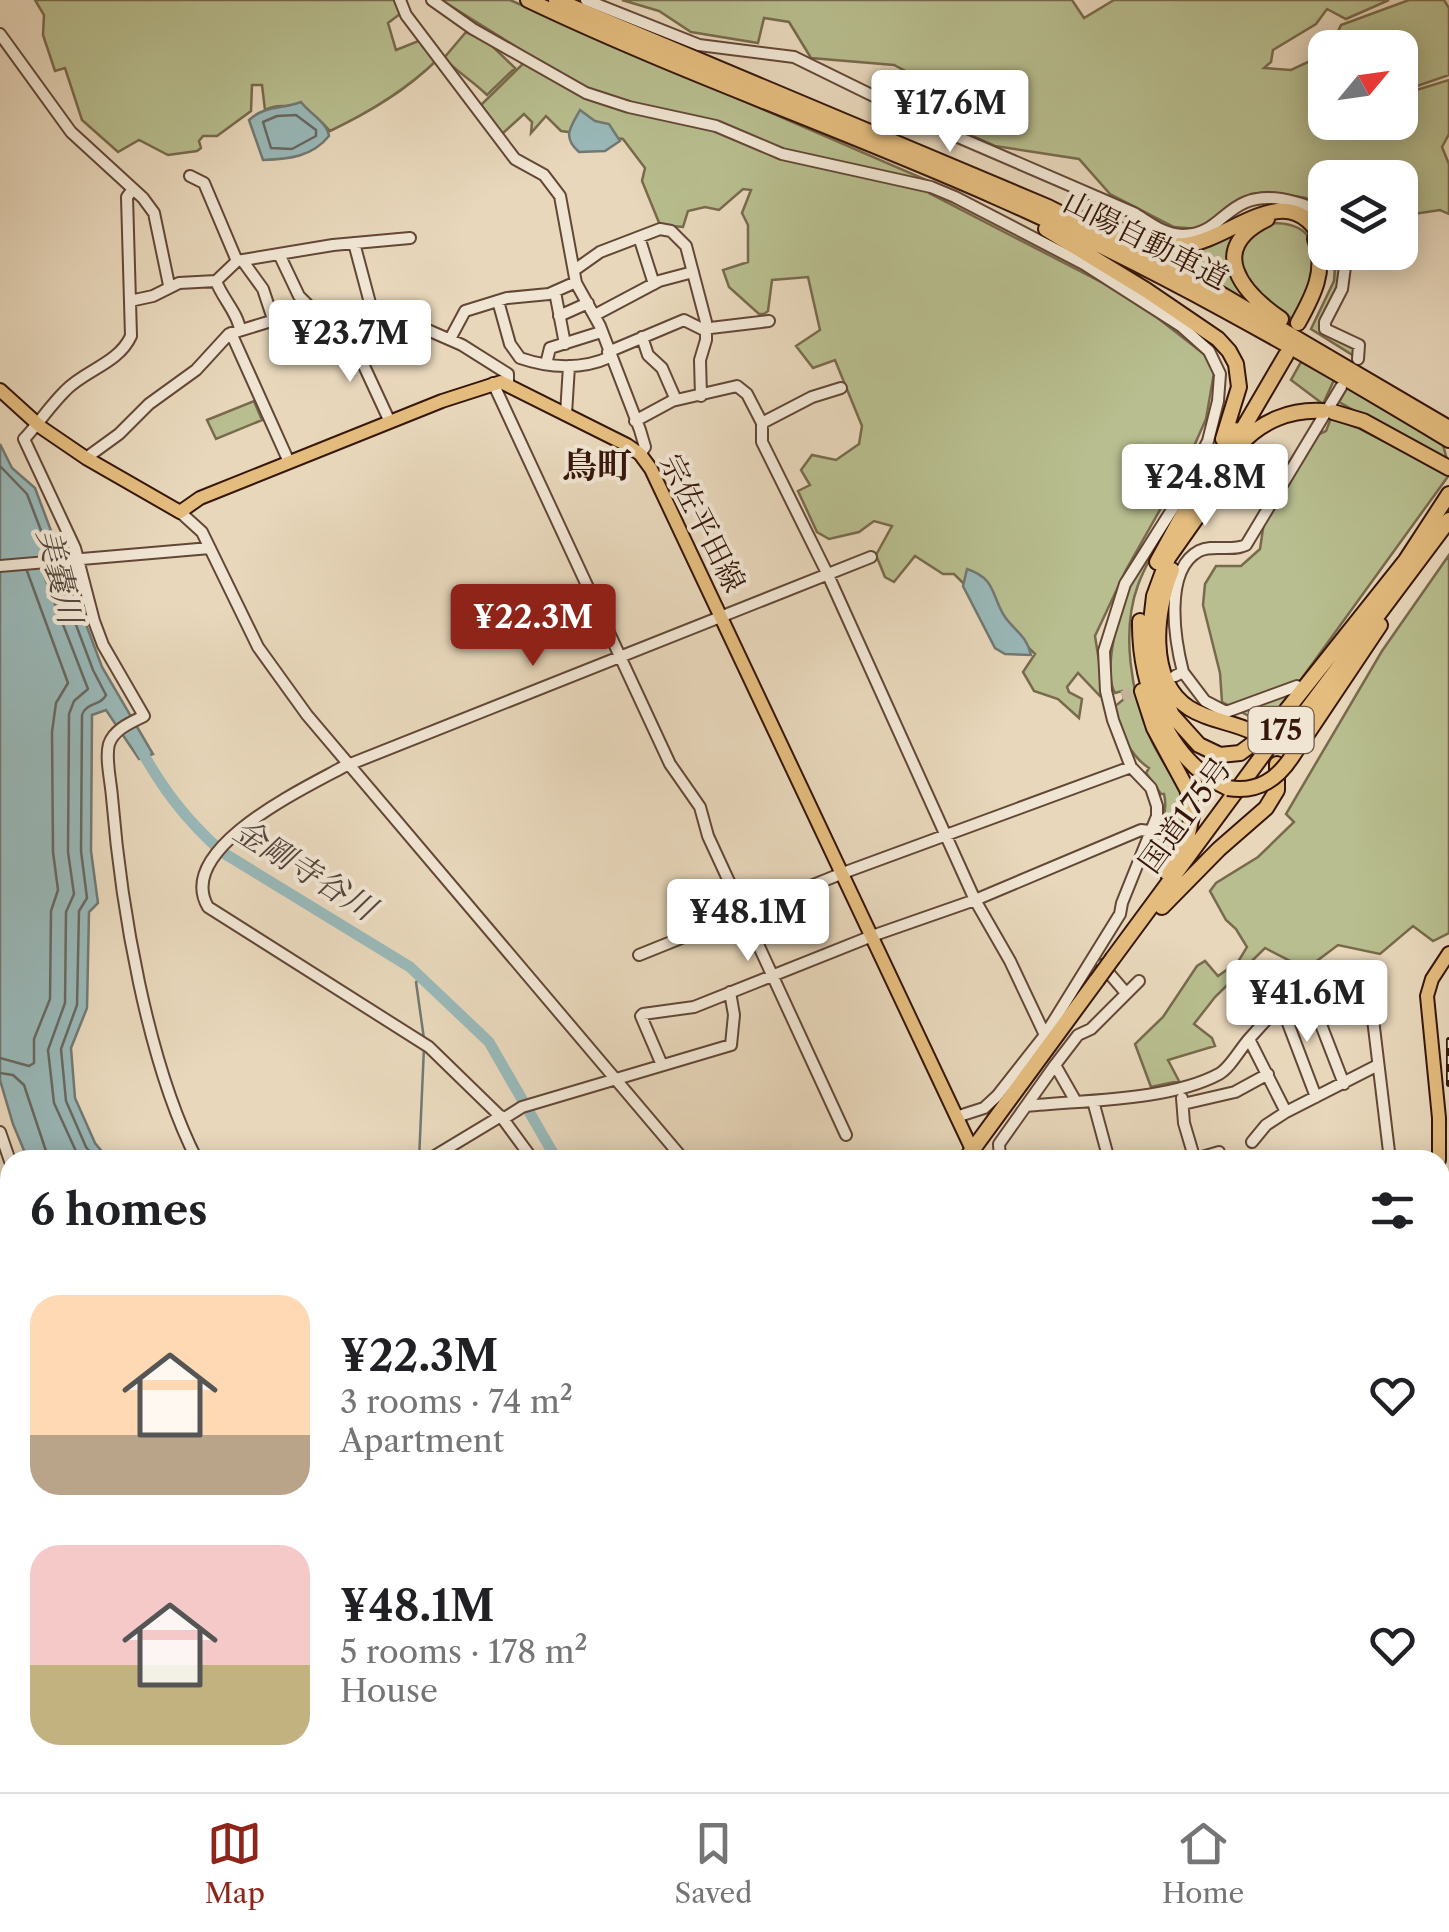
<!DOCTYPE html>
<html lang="en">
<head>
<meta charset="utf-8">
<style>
	:root { --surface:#fff; --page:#f2f2f2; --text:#202124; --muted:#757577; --line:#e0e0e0; --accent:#8f2418 }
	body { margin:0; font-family:"Libre Caslon Text","Noto Serif JP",serif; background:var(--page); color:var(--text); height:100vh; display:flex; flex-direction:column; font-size:38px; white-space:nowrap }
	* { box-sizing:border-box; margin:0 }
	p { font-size:32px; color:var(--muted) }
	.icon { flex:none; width:55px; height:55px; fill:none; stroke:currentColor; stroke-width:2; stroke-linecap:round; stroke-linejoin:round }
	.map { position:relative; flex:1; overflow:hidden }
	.panel { position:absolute; left:0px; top:1150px; width:1450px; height:642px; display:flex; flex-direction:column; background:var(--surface); border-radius:30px 30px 0 0; box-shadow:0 5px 25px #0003 }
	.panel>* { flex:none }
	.needle { width:65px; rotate:61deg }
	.tools { position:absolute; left:1308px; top:30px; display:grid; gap:20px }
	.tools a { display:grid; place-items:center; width:110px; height:110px; border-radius:20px; background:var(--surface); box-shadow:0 5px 25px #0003; font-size:50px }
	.price { position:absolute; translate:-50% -85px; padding:0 22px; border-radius:10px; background:#fff; color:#222; font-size:32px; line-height:65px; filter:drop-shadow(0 2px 5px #0008) }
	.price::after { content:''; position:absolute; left:50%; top:60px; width:30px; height:22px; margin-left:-15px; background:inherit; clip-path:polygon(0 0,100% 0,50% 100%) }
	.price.active { background:var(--accent); color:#fff }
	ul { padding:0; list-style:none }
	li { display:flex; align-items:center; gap:30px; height:250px; padding:0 30px }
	li span { display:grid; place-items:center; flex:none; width:280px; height:200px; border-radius:30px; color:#555 }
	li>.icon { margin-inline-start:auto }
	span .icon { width:120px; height:120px; fill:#fffc; stroke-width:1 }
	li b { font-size:42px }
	h2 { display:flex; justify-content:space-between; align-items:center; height:120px; padding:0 30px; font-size:42px }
	.tab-bar { display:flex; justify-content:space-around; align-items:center; height:140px; border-top:2px solid var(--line); background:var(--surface); font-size:28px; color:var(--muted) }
	.tab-bar a { display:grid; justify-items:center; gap:5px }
	.tab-bar .active { color:var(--accent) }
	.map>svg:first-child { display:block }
	.green { fill:#b8be8f; stroke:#786a4c; stroke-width:2.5 }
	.water { fill:#99b8b8; stroke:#727872; stroke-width:2.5 }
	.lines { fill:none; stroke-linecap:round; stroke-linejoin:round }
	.shore { stroke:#686861; stroke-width:2.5 }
	.stream { stroke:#727872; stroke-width:2.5 }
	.river { stroke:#99b8b8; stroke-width:11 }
	.minor-tunnel { stroke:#c5b198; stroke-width:10; stroke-dasharray:10 5; stroke-linecap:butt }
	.minor-casing { stroke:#634736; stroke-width:14 }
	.major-casing { stroke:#37170a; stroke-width:16 }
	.highway-casing { stroke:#37170a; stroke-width:18 }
	.minor { stroke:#f0e5d3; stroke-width:10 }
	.major { stroke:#e4bc7e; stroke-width:12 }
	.highway { stroke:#e4bc7e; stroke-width:14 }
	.rail-casing { stroke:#37170a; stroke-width:6 }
	.rail { stroke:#f0e5d3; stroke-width:2.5; stroke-dasharray:8; stroke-linecap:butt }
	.highway-bridge-casing { stroke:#37170a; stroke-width:18; stroke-linecap:butt }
	.highway-bridge { stroke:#e4bc7e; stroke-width:14 }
	.labels { text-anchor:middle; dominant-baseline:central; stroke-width:8; stroke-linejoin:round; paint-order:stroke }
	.shield { fill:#f0e5d3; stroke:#6e5546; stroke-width:2.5 }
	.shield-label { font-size:28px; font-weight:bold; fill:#37170a }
	.street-label { font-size:30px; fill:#37170a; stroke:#f0e5d3 }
	.water-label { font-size:32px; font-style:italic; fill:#54473e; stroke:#f0e5d3 }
	.quarter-label { font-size:35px; font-weight:bold; fill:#37170a; stroke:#f0e5d3 }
</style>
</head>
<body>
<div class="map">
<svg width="1449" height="1792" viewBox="0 0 1449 1792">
	<rect width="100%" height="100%" fill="#e8d7bb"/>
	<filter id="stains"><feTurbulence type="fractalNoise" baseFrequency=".002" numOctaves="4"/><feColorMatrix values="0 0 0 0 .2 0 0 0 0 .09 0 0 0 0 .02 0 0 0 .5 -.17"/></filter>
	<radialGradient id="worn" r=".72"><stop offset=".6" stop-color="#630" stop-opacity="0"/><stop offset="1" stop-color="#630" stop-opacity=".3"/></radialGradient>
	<path class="green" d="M35,0h361l4,14 -12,9 8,27 25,-10 16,20c-32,31 -67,52 -107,71 -15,-18 -42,-32 -65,-21l-3,-25h-10l-1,26 -34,25h-14l-4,5 2,7 -4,3 -29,4 -29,-15 -21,12 -36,-32 -17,-52 -10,3 -12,-36 1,-20z
		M441,0h69l421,182 -2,11 203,105 72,56 10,19 -8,46 -19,43 -61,108 -31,66 9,57 -4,3 -22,-23 -11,14 2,5 13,7 -3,19 -21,-19 -24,-8 -11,-19 12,-18 -81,-80h-11l-28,-18 -21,26 -9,-5 -9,-22 16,-29 -18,-5 -15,11 -30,7 -12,-7 -19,-41 12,-6 -9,-15 11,-15 24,5 23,-16 3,-18 -27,-66 -22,8 -17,-22 24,-16 -12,-53 -36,3 -4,31 -4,3h-5l-30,-27 -6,-17 25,-8v-37l-6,-12 9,-23 -8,-1 -24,21 -14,-3 -17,4 -5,16 -23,-2 -18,-44 3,-13 -22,-29 -62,-8 -15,-15 -15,17 1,-11 -8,-8 -22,20 -21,-29 50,-49z
		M622,0h450l12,18 30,-18h275l-43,19 -19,-10 -11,15 -43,26 -2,12 -7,6 27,2 34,-16v68h75v-27l49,-15v54l-7,13 7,17v50l-9,-4 -40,6v-38h-75v33l-19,-13 -38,-6 -17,2 -52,35 -25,-2 -64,-33 -31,-35 -84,-13 -32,-14 -22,-42 -47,-25 -83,-7 -22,-36 -25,-4 -6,25 -67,-11 -32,-21z
		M1409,0h35l5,8v67l-49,17v-44l-69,-1 10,-22z
		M466,32l22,10 27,26 -28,27c-14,-14 -30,-23 -43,-37z
		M1252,220l-19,27 22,58 -97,-52 1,-3c43,4 58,-10 93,-30z
		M1273,223c63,0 39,62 20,96 -16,-10 -35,-21 -46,-37 -15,-25 1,-52 26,-59z
		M1336,253h7l-3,27 -21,46 3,7 31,15 1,8 -43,-27 23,-48z
		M1301,362l33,18 -11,24 -32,-24z
		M1347,388l96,57 5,18 -109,-61z
		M254,401l8,19 -46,19 -9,-19z
		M1331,418l27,10 91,47 -173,239 -27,2 -27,-14 -2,-29 -17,-68 2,-21 11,-18h25l19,-17 4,-27 53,-87 9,-4z
		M1155,542l3,1c-7,14 -15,28 -20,42 -17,46 -7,109 12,152 9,22 25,40 33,62l-6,2 3,12 6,2 -11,32 -17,29 -10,-29c11,-18 21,-32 16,-53h-3l-15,-21 3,-5c-16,-10 -34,-39 -35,-61l10,-8 -2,-8 -7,2c-13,-21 5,-87 14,-110 6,-14 18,-28 26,-41z
		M1449,555v378l-16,8 -20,-15 -33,28 -42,-9 -32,24 -41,-21 -50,49 -21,27 18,14 3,8 -47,14 11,21 -28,6 -16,-43 28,-27 34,-51 8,-5 13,15 20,-14 9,-15 -11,-18 -10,-9 -16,-29 6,-8 42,-26 36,-35 -8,-8 96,-163z"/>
	<path class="water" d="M301,102c9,12 26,20 28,34 -17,21 -40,23 -66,24l-14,-40c16,-15 34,-11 52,-18z
		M580,110l15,11 14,3 11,17 -15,10 -26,1c-17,-15 -9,-24 1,-42z
		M0,444l12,24 23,20 67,179 51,87 -14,5 -33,-49 -14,5 -1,136 7,52 -9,9 -2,96 -16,40 4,50 20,45 14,17h-81l-15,-36 -13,-44z
		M967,569c30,10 24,27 38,48 10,14 22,19 26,38l-26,-1 -10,-6 -32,-62z"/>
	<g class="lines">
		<path class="shore" d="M296,115l20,15v6l-24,13 -21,-1 -8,-26 14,-6z
			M0,466l27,28 23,60
			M55,569l38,101 13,25c-5,11 -20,7 -24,20l-1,136 6,47 -8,13 -2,94 -16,44 5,52 20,46 10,13
			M42,570l46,119 -14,12 -5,13 -1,138 6,42 -8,18 -1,91 -17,47 6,53 26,57
			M0,1058l29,8 5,-3v-24l16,-40 1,-88 7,-21 -5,-38 -1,-120 4,-29 12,-20 -41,-112
			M0,1073l13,2 11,10 25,75"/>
		<path class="stream" d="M422,978l-6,4 8,57
			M419,1160l5,-113
			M0,1672l10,-4
			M0,1734l11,58
			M176,1792l9,-10
			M534,1792l10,-10"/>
		<path class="river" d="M137,743c25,45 47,75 85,109l188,115 79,75 68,118
			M0,1510l10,-15
			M842,1782l2,10"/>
		<path class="minor-tunnel" d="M1122,696l23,-8"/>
		<defs>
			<path id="minor" d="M400,0l6,15 109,144 29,16 16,21 16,87 24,43 40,104 5,17 -5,7
				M432,0l41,29 113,64 43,14 87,19 66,28 149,33 24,10 129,67 97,62 28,25 11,23 -2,27 -10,40 -35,67 -48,76 -21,67 2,40 7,29 18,47 20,21 6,18v10l-35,87 -2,11 -75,121 -48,61 -13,12 -28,9
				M586,0l113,45 95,12 157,77 183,79c15,9 30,22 49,22 42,0 42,-44 98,-36 16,3 31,7 44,16
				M0,34l71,98 72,66 11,15 15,72
				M190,176l14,7 33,78
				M133,189l-6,8 4,139c-13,28 -46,34 -66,55 -15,15 -27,33 -41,48l51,109 19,73 9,24 41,71c-12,6 -30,13 -35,28 -4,14 2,38 3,53 9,110 35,265 85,363
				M639,237l15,47
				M354,243l20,75
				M1347,252l-5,37 -17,33v7l34,16 -1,14
				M279,254l20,42 15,15 2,9
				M242,260l21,29 11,33
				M576,269l24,-17 60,-23 11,2 15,15 20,76v18l-6,20 1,36
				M216,281c6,17 22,32 24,49
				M555,292l10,52
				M130,301l23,-5 26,-13 37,-2 21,-20 96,-16 77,-7
				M498,301l12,43 10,14c29,10 62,12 90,-1
				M595,315l64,-34 34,-9
				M559,316l29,-13
				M346,327l44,95
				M231,333l58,129
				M642,337l6,18 14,13 14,32
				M450,339l15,-28 42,-13 42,-4 27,-12
				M608,352l76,-32 18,9 67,-8
				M546,364l4,-16 51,-16
				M493,383l177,381 30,43 8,29 138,299
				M841,388l-29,9 -50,26v19l66,133 147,325 35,61 35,74
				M566,414l3,-48
				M635,421l37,-20 65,-15 10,8 15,29
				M86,458l33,-24 30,-30 47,-34 33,-36 39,-12 98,-5 41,4 55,24 46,29v9
				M180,512l22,20 56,115 49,68 377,445
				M0,566l210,-18
				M1183,672l22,29 21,11 71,-26
				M1175,676l8,-4c-8,-31 -20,-102 16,-121 14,-7 32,1 47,-6l95,-158
				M639,955l204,-82 288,-106
				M1102,965l24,28
				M1369,986l21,174
				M1308,991l36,93
				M1249,1039l27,-30 10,9 30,79
				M662,1065l-21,-49 2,-2 51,-7 178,-71 103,-36 166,-70 8,1
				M1055,1065l23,-30 13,-6 48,-48
				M1182,1098l2,25 11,37
				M1093,1101l16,59
				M1183,1104l52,-12 33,-18
				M1027,1106c56,-6 142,-5 192,-32 11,-6 21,-25 30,-35l37,73 92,-47
				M503,1119l19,-12 209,-62 3,-30 -4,-23
				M0,1132l10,29
				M1252,1142l14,-17 20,-13
				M1195,1159l24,-7
				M428,1160l73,-44
				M533,1160l-30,-41 -74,-72 -221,-140c-34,-58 97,-119 135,-140l528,-210
				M1000,1160l-1,-16 56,-79 20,35
				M0,1190l10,-6
				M1440,1345l9,16
				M1440,1383l9,-4
				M0,1424l10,-5
				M0,1462l10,11
				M1440,1496l9,-3
				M0,1549l10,-10
				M1440,1564l9,-4
				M1440,1635l9,12
				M0,1682l10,12
				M91,1782l8,10
				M300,1782l9,10
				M600,1782l2,10
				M821,1782l3,10
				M895,1782l2,10
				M744,1789l25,-7
				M36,1792l10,-10
				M347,1792l10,-10
				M392,1792l10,-10
				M1269,1792l4,-10"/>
			<path id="major" d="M0,390l42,38 44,30 94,54 20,-14 242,-97 59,-19 126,63 13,9 11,15 326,691
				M1439,1160v-42l-12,-122 5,-17 17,-26
				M1185,1782l1,10
				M1336,1792l4,-10"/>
			<path id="highway" d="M528,0c153,73 313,128 468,197 157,69 306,154 453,243
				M556,0l492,207 171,86 230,135
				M1088,217c30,12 65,31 97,28 48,-5 107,-75 140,1
				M1267,219c-62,30 -24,74 14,100
				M1046,229l100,61 72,49 11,12 7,13 3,23 -16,52
				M1298,323c15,-27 29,-53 17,-84
				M1286,355l-45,77 -30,65 -43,61 -14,38 -5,43 4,31 19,45 27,30 21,10 20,-2 30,-22 136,-171 43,-66
				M1333,412l30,9 86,47
				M1240,445c21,-24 51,-36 83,-34
				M1157,562l40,-73 38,-59
				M1172,570c-17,40 -25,111 17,138 20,13 45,14 66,25
				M1140,621c-1,62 27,141 88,167
				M1142,691l12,37 33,61 6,22 -5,23 -22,38
				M1282,743l167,-223
				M1293,755l87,-130
				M1162,907l57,-58 47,-41 11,-18v-26
				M1113,958l169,-229
				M965,1160l132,-180
				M363,1792l10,-10
				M377,1792l10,-10"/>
		</defs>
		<use href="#minor" class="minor-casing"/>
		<use href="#major" class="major-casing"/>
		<use href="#highway" class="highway-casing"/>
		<use href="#minor" class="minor"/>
		<use href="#major" class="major"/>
		<use href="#highway" class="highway"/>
		<defs>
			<path id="rail" d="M1449,1040v44
				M1440,1792l9,-19"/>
		</defs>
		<use href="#rail" class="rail-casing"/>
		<use href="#rail" class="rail"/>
		<defs>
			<path id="highway-bridge" d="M1228,788c30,5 50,-9 65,-33
				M1097,980l16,-22"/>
		</defs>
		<use href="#highway-bridge" class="highway-bridge-casing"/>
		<use href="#highway-bridge" class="highway-bridge"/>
	</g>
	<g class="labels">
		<rect class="shield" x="1248.5" y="707" width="65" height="46" rx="8"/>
		<g class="shield-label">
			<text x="1281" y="730">175</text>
		</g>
		<g class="street-label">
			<text transform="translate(1146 240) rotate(27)">山陽自動車道</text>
			<text transform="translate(703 523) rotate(63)">宗佐平田線</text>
			<text transform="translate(1185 815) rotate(-54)">国道175号</text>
		</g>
		<g class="water-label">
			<text transform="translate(60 576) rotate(76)">美嚢川</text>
			<text transform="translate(305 869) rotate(32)">金剛寺谷川</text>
		</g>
		<g class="quarter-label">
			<text x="597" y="465">鳥町</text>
		</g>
	</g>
	<rect width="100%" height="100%" filter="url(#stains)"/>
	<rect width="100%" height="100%" fill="url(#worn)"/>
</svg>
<div class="tools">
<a><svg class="needle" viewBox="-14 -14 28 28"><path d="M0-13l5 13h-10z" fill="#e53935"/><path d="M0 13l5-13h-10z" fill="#757577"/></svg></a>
<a><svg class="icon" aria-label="layers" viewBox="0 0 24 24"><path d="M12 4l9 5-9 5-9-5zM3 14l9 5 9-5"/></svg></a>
</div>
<b class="price" style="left:950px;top:155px">¥17.6M</b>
<b class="price" style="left:350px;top:385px">¥23.7M</b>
<b class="price" style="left:1205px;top:529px">¥24.8M</b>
<b class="price active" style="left:533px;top:669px">¥22.3M</b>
<b class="price" style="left:748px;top:964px">¥48.1M</b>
<b class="price" style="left:1307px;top:1045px">¥41.6M</b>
<section class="panel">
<h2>6 homes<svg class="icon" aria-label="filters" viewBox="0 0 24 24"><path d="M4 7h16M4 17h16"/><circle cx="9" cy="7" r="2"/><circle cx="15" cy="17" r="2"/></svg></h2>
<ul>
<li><span style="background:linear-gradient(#ffd9b3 70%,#b9a48a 0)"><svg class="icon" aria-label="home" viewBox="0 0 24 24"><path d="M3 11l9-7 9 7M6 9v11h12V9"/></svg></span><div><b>¥22.3M</b><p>3 rooms · 74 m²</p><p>Apartment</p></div><svg class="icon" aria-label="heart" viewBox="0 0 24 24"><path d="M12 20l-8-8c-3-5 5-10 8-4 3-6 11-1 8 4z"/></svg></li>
<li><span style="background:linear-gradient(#f6c9c9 60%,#c2b280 0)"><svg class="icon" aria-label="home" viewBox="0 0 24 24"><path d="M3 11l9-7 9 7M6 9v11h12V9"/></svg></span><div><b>¥48.1M</b><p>5 rooms · 178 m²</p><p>House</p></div><svg class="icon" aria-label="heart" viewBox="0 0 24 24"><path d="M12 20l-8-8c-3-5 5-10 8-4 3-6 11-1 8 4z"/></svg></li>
</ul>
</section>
</div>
<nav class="tab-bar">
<a class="active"><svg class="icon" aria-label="map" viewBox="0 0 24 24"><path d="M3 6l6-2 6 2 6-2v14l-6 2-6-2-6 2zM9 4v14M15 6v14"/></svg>Map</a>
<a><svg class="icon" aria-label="saved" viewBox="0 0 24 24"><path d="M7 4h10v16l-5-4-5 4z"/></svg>Saved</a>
<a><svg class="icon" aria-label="home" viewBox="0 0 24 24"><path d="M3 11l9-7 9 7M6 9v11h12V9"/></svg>Home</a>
</nav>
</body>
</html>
